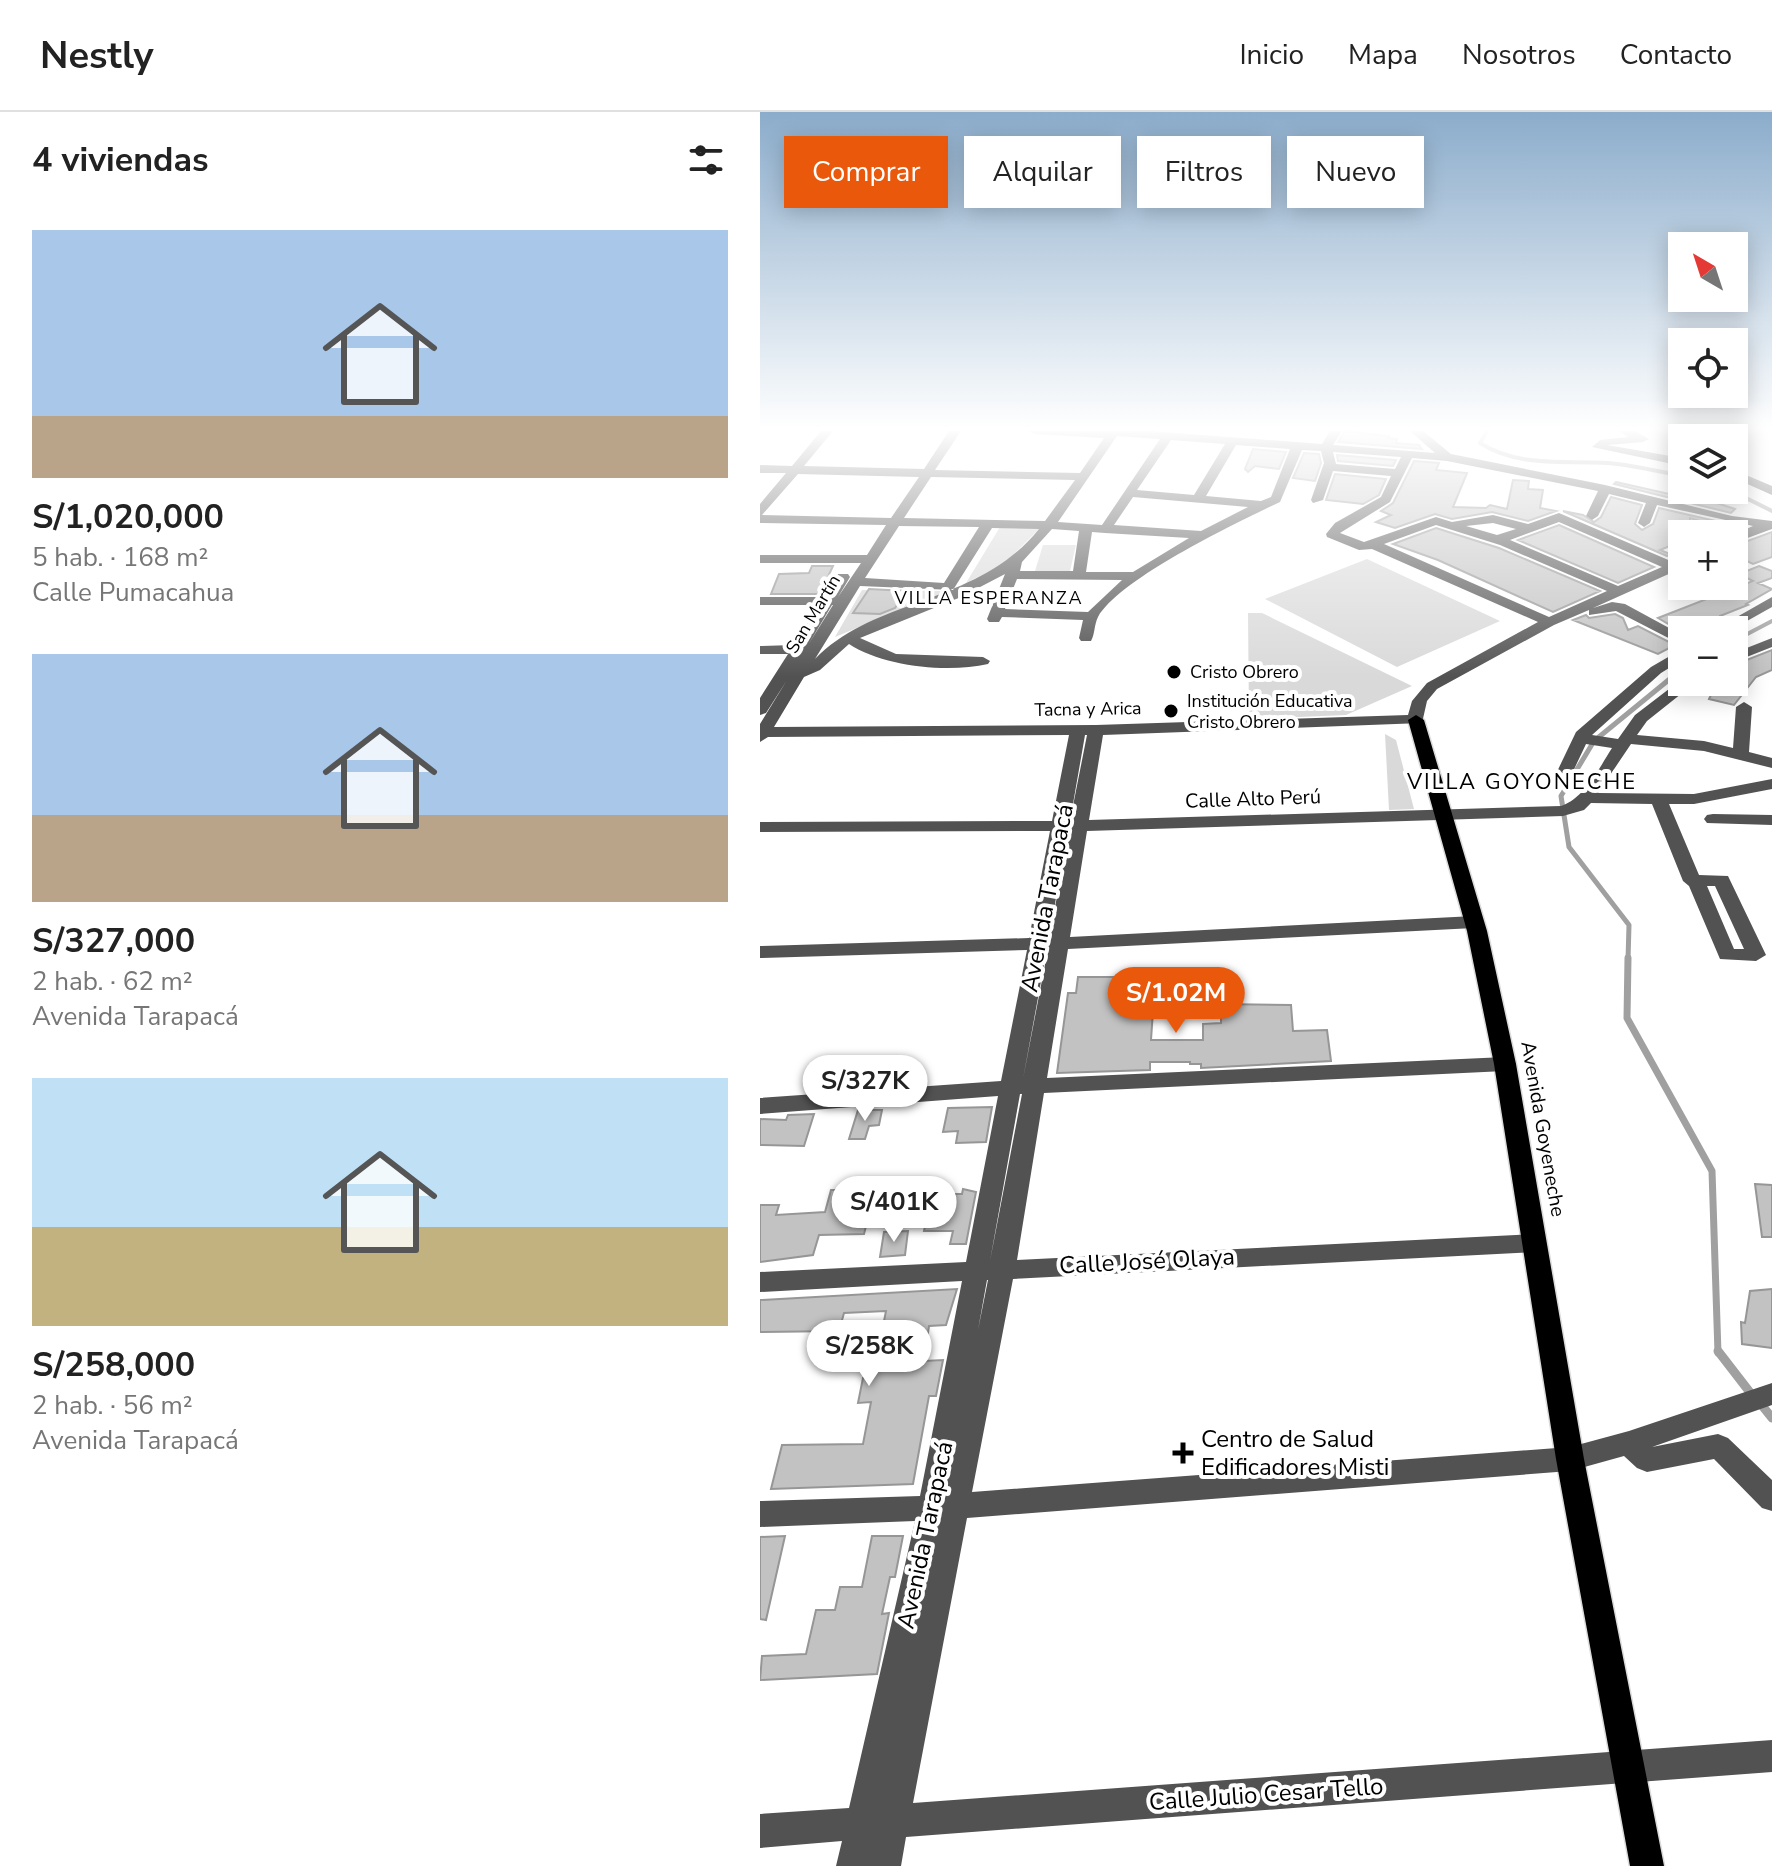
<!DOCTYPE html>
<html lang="es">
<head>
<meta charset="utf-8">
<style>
	:root { --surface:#fff; --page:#f2f2f2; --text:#222; --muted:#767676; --line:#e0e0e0; --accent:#ea580c }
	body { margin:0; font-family:"Nunito Sans",sans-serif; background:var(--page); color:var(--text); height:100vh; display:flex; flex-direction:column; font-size:30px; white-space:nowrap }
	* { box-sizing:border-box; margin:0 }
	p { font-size:26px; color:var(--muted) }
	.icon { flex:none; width:44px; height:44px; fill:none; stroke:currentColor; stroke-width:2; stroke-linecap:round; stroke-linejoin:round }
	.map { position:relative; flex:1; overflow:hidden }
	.panel { display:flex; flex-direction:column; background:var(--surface); width:760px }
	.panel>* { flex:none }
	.banner { position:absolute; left:24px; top:24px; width:760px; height:72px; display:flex; gap:16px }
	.needle { width:52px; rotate:321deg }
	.controls { position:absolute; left:908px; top:120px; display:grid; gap:16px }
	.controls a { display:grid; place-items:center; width:80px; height:80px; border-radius:0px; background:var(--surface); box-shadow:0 4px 20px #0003; font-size:40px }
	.price { position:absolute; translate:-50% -68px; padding:0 18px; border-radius:28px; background:#fff; color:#222; font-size:26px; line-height:52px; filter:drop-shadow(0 2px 4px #0008) }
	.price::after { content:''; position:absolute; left:50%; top:48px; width:24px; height:18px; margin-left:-12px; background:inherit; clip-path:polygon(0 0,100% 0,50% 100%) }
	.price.current { background:var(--accent); color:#fff }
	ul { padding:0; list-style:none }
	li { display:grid; align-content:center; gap:16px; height:424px; padding:0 32px }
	li span { display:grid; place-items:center; height:248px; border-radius:0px; color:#555 }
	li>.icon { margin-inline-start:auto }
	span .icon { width:144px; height:144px; fill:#fffc; stroke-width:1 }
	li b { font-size:34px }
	h2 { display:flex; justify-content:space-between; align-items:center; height:96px; padding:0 32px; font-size:34px }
	.pill { padding:0 28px; border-radius:0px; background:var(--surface); box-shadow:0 4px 20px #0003; font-size:28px; line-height:72px }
	.pill.current { background:var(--accent); color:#fff }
	header { display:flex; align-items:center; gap:48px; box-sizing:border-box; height:112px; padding:0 40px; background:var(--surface); border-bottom:2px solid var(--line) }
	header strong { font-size:38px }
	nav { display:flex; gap:44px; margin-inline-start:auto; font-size:28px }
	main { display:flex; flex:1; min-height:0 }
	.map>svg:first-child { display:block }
	.green { fill:#d9d9d9 }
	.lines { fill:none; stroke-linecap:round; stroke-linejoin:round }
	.stream-far3 { stroke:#a0a0a0; stroke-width:4 }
	.stream-far2 { stroke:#a0a0a0; stroke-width:5 }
	.stream-far1 { stroke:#a0a0a0; stroke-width:7 }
	.stream { stroke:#a0a0a0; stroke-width:9 }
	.building { fill:#c2c2c2; stroke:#969696; stroke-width:2 }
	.major-casing { stroke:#dbdbdb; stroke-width:3 }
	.minor { fill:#525252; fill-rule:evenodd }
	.major { fill:#000; fill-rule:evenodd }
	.poi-dot { fill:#000; stroke:#fff; stroke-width:3 }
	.labels { text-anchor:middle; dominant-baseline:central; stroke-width:8; stroke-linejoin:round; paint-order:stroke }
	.far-neighbourhood-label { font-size:18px; letter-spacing:2px; fill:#000; stroke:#fff }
	.far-street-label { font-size:18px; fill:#000; stroke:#fff }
	.far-poi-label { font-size:18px; fill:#000; stroke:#fff; text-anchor:start }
	.street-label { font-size:20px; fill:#000; stroke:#fff }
	.neighbourhood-label { font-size:22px; letter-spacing:2px; fill:#000; stroke:#fff }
	.near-street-label { font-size:24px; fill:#000; stroke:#fff }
	.near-poi-label { font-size:24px; fill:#000; stroke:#fff; text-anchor:start }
</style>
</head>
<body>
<header>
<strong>Nestly</strong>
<nav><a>Inicio</a><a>Mapa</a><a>Nosotros</a><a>Contacto</a></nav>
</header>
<main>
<section class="panel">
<h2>4 viviendas<svg class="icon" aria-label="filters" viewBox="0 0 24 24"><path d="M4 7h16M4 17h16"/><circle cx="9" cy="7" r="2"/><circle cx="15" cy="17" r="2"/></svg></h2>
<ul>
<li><span style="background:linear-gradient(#a9c7e8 75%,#b9a48a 0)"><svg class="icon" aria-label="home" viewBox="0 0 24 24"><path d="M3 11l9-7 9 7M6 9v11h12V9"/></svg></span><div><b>S/1,020,000</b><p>5 hab. · 168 m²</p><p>Calle Pumacahua</p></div></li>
<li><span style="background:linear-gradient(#a9c7e8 65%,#b9a48a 0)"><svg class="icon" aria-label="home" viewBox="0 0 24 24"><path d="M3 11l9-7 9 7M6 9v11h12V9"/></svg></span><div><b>S/327,000</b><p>2 hab. · 62 m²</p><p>Avenida Tarapacá</p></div></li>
<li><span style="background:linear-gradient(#bfe0f5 60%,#c2b280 0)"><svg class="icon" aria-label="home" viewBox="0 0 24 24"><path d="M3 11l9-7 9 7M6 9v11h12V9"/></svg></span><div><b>S/258,000</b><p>2 hab. · 56 m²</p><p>Avenida Tarapacá</p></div></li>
</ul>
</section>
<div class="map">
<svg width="1012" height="1754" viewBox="0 0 1012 1754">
	<rect width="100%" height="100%" fill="#fff"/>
	<path class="green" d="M240,415l40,1 -36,36 -38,19z
		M283,433h33l-6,26h-35z
		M607,447l133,62 -103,46 -132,-68z
		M102,478l85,1 -112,46z
		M488,501h14l150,73 -66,29 -97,4z
		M625,622l11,6 18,69 -25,1z"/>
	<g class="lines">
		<path class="stream-far3" d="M727,319l-7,12c40,25 83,17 128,20 25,2 49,8 74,13
			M970,378l42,21
			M974,529l38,-20"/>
		<path class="stream-far2" d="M868,848l1,-35 -60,-78 -8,-51 33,-55 88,-72"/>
		<path class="stream-far1" d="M868,846l-1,60 85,153 6,182"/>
		<path class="stream" d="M958,1239l34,44
			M1000,1291l12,15"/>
	</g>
	<path class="building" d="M585,319l44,5 -1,2 9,1 -1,4 23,2 3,4 -84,-7z
		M493,337l33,3 -7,17 -24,-3 -7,6 -3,-3z
		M544,341l15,1 2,9 -6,18 -22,-3z
		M577,343l59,5 -3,6 -55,-5z
		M654,349l25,2 -3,7 31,3 -14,34 33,1 4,-3 17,4 6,-29 16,1 -1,8 15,1 -3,18 16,3 -28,10 -36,-9 -40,7 -17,-5 -40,14 -19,-6 15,-7 -10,-4 12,-8z
		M575,362l51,5 -7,16 -16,9 -37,-4z
		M856,370l62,14 5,-4 52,17 -4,4 -117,-29z
		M851,385l31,8 -7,19 7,6 11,-6 6,-16 61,14 -10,2 -20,-6v16h-8v7l-22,9 10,4 -3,2 -104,-45 20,4 11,7 7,-5z
		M799,413l95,42 -36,16 -100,-43z
		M676,416l63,20 101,43 -47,21 -115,-52 -45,-16z
		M1012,420v25l-19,7 -19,-9v-9z
		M52,454h21l-13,28h-49l8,-20 30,-1z
		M999,454l13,5v7l-14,5 14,6 -26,15 2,1 -28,11v3l-38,13 -24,-14 95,-37 -14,-7z
		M109,477l37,2 -11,17 -15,6 -27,-1z
		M855,502l8,4 5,12 10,-4 37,19 -17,9 -85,-34 13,-5 3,3z
		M1012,538v20l-16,7 -22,28 -25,-6 2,-4 -11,-3 23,-10h11v-17z
		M318,865h44l-2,20 34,-1 -3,44h52v-16l18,-1v-19l70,1 2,26 34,-1 4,31 -130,7v-4h-11v-2h-40v8l-93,3 11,-80h8z
		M232,995l-6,35 -30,1 2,-12 -15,1 5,-24z
		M98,998h24l-3,15 -10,1 -4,13h-16z
		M54,1002l-10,32 -44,-1v-26l26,1 2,-5z
		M117,1071l-13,51 -45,1 -6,20 -53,7v-57h19l-3,10 49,-3 6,-22h7l2,-6z
		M995,1072l17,1v52h-10z
		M203,1077l13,3 -10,52h-16l3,-13h-29l8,-37h30z
		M148,1119l-3,24 -25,2 4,-25z
		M197,1177l-11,36 -17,1 -5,35 19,-1 -7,36h-7l-16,88 -142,5 11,-44 81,-1 8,-42 -13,1 5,-25 10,-1 13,-66 -42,2 -5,18 -79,1v-32z
		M1012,1177v59l-30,-4 -1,-22 4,1 5,-32z
		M25,1424l-19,84 -6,-1v-82z
		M112,1424h31l-8,41h-5l-8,37 7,-1 -12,61 -117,6 2,-24 44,-2 10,-44h19l5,-23h22z"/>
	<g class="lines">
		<defs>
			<path id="major" d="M656,603l8,5 63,211 29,133 68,395 80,407h-34l-74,-407 -62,-395 -27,-133 -59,-211z"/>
		</defs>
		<use href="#major" class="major-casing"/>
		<path class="minor" d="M61,319h12l-29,35 120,3 25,-38h12l-26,39 145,3 24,-35 -69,-4 -6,-3h120l173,13 8,-13h12l-9,14 102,8 -25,-22h13l28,23 154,31 127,31 40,5v8l-38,14v-9l19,-8 -96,-21 -7,18 -6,4 -6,-4 8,-20 -37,-9 -11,22 -6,4 -6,-4 12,-25 -151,-30 -35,-3 -22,44 -50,31 24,9 72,-25 16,5 41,-7 35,9 31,-11 114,49 9,-3v9l-89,40 19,-6 13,2 57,31v10l-66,-34 -27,4v-5l-35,15 -117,64 -10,12 -5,22 -319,12 -14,85 472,-14c24,-8 38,-38 51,-58l-26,-4 -18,38h-12l-2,-4 22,-46 75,-65 31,-18v11l-21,13 -69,62 26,4 17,-24 47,-36v3h14l-49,39 -10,14 67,6 29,7 3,-41 8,-5 8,5 -3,45 23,6v10l-68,-17 -73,-7 -33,49 96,1 78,-15v10l-78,15h-25l30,71 29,1 38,79 -10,6 -36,-2 -31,-73 -6,-5 -31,-77 -61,-1 -7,7 -21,6 -476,15 -17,106 404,-21 9,6 -9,6 -406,21 -21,129 458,-21 7,2 4,5 -4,5 -7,2 -461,22 -27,167 517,-26 8,2 4,7 -4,7 -8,2 -521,27 -41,213 598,-45 59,-16 143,-48v22l-120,42 66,-13 10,4 44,42v31l-10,-3 -48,-49 -67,13 -10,-4 -13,-12 -54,15 -603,47 -54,285 859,-63v32l-866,65 -5,29h-65l6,-25 -82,7v-34l89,-6 66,-287 -155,6v-26l160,-5 42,-215 -202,11v-20l206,-10 32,-166 -238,18v-16l241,-17 26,-131 -267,8v-12l269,-8 21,-107 -290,1v-10l292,-1 17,-86 -301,2 -8,5v-18l27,-44 -21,33 -6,2v-17l28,-44h-28v-8l33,-1 25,-40h-58v-8h64l14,-23h10l2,3 -12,20 23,-34h-101v-8h107l19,-30 -126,-2v-19l26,-31h-26v-8l32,1zM357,324l43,3 -58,86 -44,-3zM411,328l54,4 -31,51 -57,-5zM476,333l54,4 -19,48 -10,4 -55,-5zM542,338l19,1 3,12 -13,37 2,3 10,-3 10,-29 58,5 -10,21 -46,26 -9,11 1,3 32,13 13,-1 166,73 -111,61 -15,18 -4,14 -312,10 -322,2 30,-50 16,-7 29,-26c35,23 99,29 139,20l2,-3 -7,-4 -87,-3 -36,-16 101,-41 44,-23 -18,45 2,3h10l3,-5 81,3 -4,18 2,3h10c4,-7 3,-16 7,-24 22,-39 140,-95 182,-115zM573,340l68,5 -6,12 -59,-5zM38,362l121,3 -28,41 -129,-3zM171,365l144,3 -30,41 -141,-3zM373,385l115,10 -47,24 -87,-6zM799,410l103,45 -44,19 -108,-46zM733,411l23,6 -19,6 -31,-9zM676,413l64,20 107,46 -58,26 -165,-73zM139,414l80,1 -35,56 -79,-5zM232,416l47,1c-61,76 -164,68 -224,130l45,-73 93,4zM292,417l27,2 -6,40h-53l2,-9zM332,420l13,1 84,5 -56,34h-47zM257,467l105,1 -34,32 -83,-3zM72,493h1l-25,40zM325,623h2l-17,86zM308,719h2l-21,106zM947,774h8l29,63h-10zM287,837h1l-25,130zM260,982h2l-32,167zM227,1168h1l-10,50z
			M859,319h16l14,8 -6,3 -36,3 75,13v8l-90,-19 8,-7 28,-3z
			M974,358l38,16v9l-38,-17z
			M1012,485v10l-41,23h-17z
			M1012,526v9l-38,15v-9z
			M953,702l59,1v10l-65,-2 -3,-4 3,-4z"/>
		<use href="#major" class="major"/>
	</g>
	<linearGradient id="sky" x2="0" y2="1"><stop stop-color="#8baccb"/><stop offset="0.56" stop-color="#fff"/><stop offset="1" stop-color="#fff" stop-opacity="0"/></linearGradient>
	<rect width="1012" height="565" fill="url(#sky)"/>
	<g class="poi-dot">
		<circle cx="414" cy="560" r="8"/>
		<circle cx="411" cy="599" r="8"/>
		<path d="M419 1329h8v8h8v8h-8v8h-8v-8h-8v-8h8z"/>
	</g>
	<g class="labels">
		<g class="far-neighbourhood-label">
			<text x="229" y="486">VILLA ESPERANZA</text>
		</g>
		<g class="far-street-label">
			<text transform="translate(53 502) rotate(-59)">San Martín</text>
			<text transform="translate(328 597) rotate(-1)">Tacna y Arica</text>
		</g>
		<g class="far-poi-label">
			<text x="430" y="560">Cristo Obrero</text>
			<text x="427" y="589">Institución Educativa<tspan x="427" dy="21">Cristo Obrero</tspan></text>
		</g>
		<g class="street-label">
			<text transform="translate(493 687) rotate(-2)">Calle Alto Perú</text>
			<text transform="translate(783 1017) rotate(80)">Avenida Goyeneche</text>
		</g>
		<g class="neighbourhood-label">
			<text x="762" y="670">VILLA GOYONECHE</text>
		</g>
		<g class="near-street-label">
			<text transform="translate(287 786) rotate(-79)">Avenida Tarapacá</text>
			<text transform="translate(387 1149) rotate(-3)">Calle José Olaya</text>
			<text transform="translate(165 1423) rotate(-78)">Avenida Tarapacá</text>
			<text transform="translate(506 1682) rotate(-4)">Calle Julio Cesar Tello</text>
		</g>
		<g class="near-poi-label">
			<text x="441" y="1327">Centro de Salud<tspan x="441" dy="28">Edificadores Misti</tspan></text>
		</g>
	</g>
</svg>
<div class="controls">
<a><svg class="needle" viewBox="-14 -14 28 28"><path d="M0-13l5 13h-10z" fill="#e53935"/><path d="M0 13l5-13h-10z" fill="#767676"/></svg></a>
<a><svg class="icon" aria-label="locate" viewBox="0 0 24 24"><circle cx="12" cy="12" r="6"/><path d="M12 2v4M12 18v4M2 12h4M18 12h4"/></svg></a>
<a><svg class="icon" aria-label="layers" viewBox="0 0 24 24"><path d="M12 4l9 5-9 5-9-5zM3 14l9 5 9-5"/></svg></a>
<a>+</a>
<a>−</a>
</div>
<b class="price current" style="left:416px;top:923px">S/1.02M</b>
<b class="price" style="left:105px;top:1011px">S/327K</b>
<b class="price" style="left:134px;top:1132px">S/401K</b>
<b class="price" style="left:109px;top:1276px">S/258K</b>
<div class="banner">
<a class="pill current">Comprar</a>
<a class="pill">Alquilar</a>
<a class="pill">Filtros</a>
<a class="pill">Nuevo</a>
</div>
</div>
</main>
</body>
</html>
